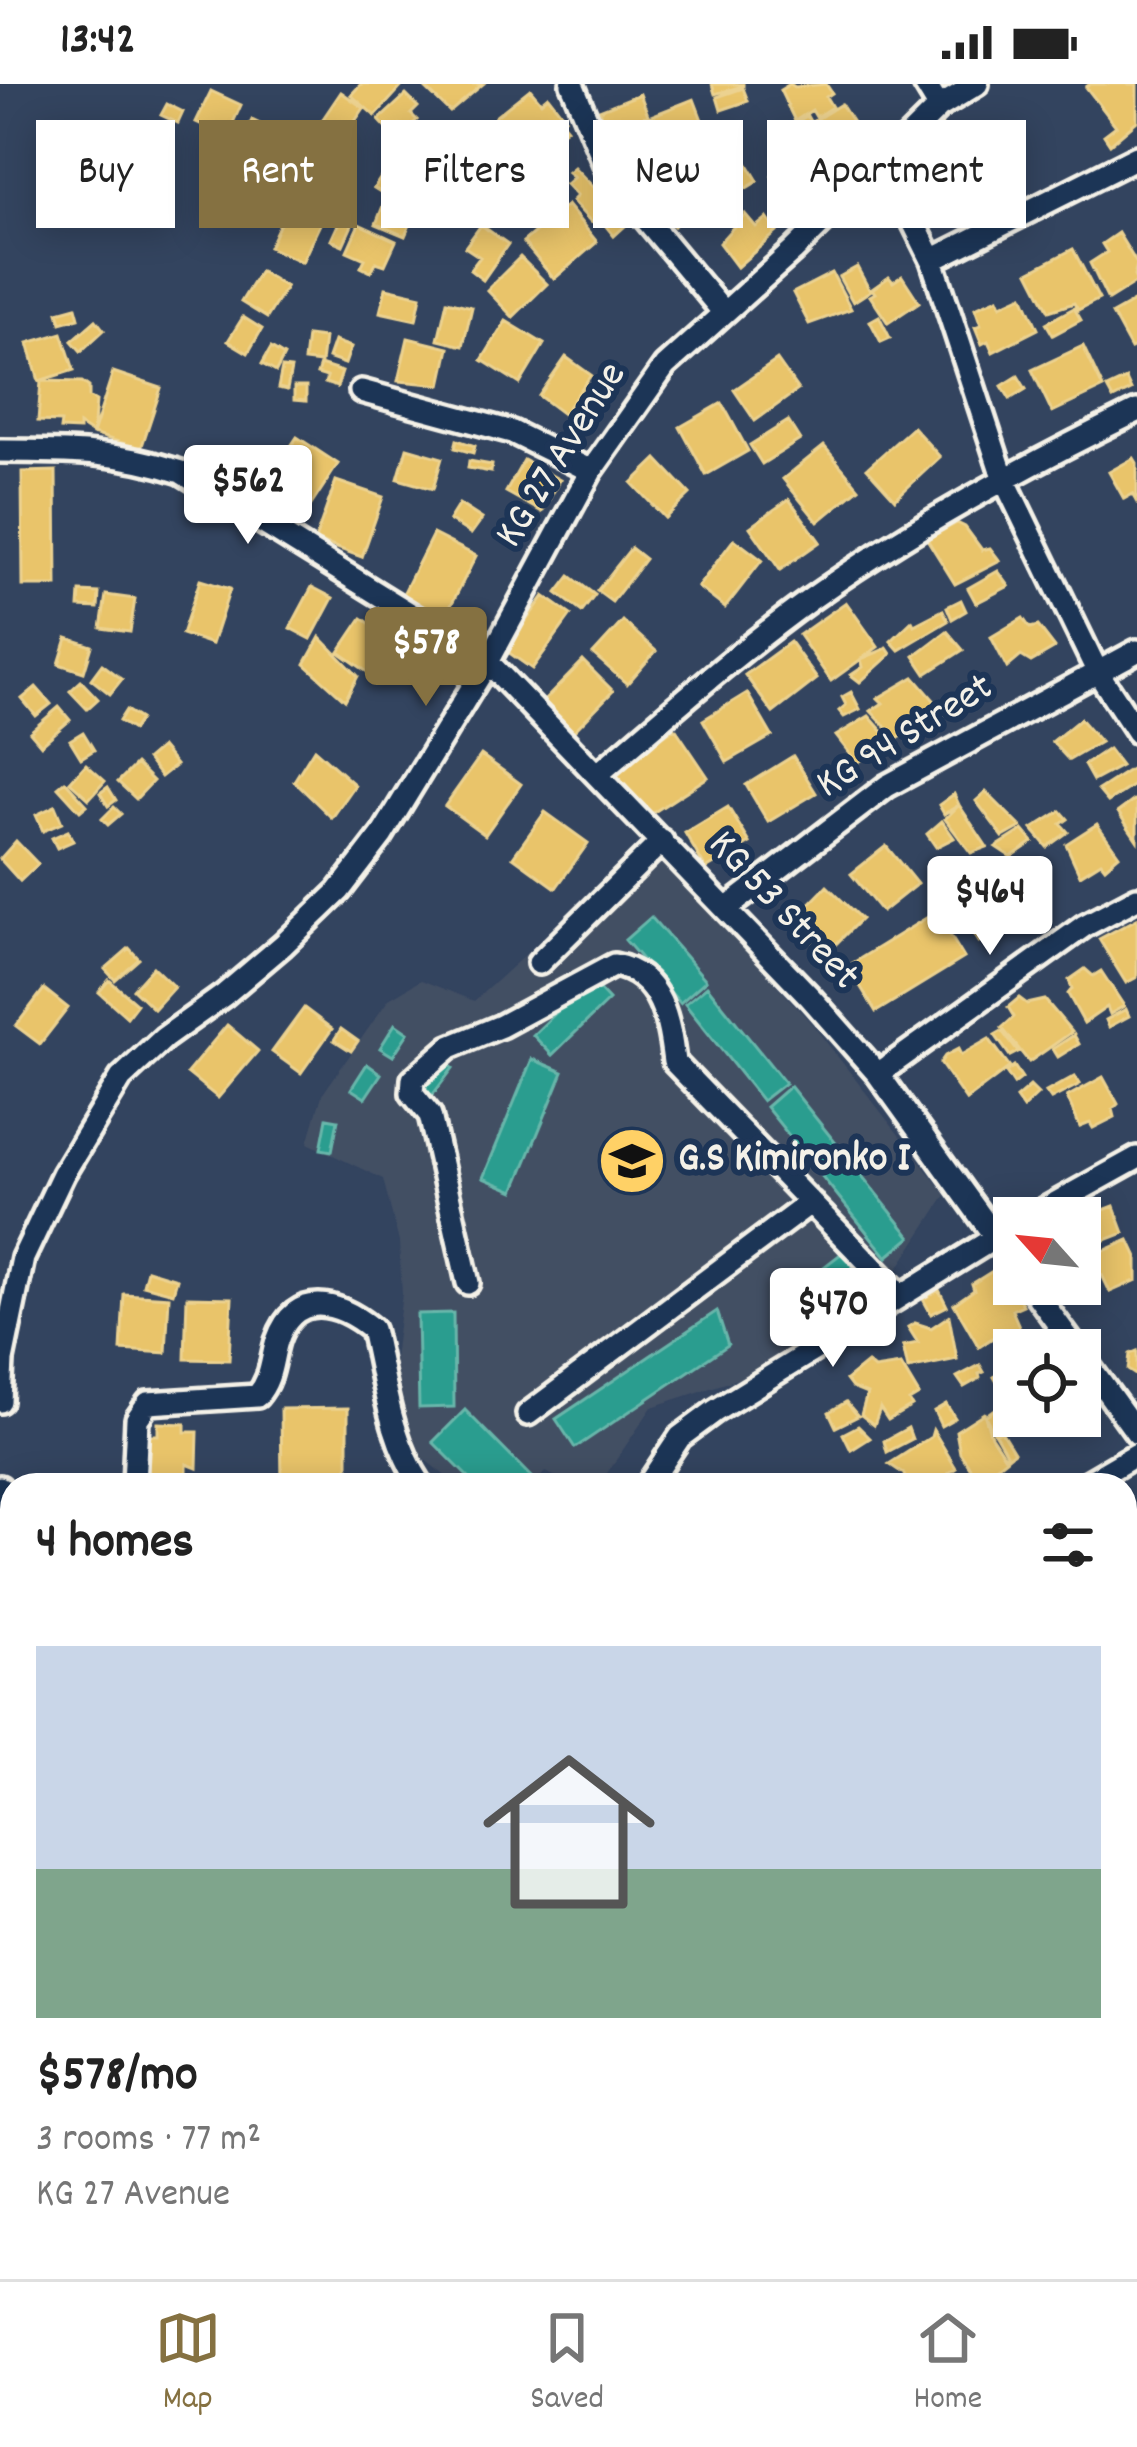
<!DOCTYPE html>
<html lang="en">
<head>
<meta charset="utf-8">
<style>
	:root { --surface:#fff; --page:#f6f6f6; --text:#222; --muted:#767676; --line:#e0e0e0; --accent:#857141 }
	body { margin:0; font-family:Dekko,sans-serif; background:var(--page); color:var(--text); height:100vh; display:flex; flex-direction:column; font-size:45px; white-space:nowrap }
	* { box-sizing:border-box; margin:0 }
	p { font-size:39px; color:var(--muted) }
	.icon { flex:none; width:66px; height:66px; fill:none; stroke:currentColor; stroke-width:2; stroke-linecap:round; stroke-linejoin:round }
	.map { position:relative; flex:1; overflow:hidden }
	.drawer { position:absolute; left:0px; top:1389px; width:1137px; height:807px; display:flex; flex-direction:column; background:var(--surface); border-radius:36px 36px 0 0; box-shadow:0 6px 30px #0003 }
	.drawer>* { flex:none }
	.top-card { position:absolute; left:36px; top:36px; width:1065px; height:108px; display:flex; gap:24px }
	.needle { width:78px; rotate:297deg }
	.fabs { position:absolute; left:993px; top:1113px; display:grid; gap:24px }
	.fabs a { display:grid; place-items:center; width:108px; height:108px; border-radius:0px; background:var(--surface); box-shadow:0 6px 30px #0003; font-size:60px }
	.price { position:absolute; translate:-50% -102px; padding:0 27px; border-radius:12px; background:#fff; color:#222; font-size:39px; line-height:78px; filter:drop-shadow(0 3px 6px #0008) }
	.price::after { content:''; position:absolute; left:50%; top:72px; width:36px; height:27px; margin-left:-18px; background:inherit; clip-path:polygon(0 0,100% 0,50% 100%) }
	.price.selected { background:var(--accent); color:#fff }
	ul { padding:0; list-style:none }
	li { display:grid; align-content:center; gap:24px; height:636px; padding:0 36px }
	li span { display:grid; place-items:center; height:372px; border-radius:0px; color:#555 }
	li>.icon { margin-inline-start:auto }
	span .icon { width:216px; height:216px; fill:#fffc; stroke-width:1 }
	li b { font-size:51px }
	h2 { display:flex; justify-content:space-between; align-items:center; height:144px; padding:0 36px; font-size:51px }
	.chip { padding:0 42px; border-radius:0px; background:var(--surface); box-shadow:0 6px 30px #0003; font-size:42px; line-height:108px }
	.chip.selected { background:var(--accent); color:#fff }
	.status { display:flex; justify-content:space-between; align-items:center; height:84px; padding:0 60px; background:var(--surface); direction:ltr }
	.status svg { height:33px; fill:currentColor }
	.tab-bar { display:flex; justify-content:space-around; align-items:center; height:168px; border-top:3px solid var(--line); background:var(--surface); font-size:33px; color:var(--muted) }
	.tab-bar a { display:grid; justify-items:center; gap:6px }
	.tab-bar .selected { color:var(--accent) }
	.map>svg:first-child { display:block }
	.built { fill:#434f64 }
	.homes { fill:#e9c46a; stroke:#ecd290; stroke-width:3 }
	.schools { fill:#2a9d8f; stroke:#67b6aa; stroke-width:3 }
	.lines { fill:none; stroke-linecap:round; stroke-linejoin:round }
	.minor-casing { stroke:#f4f1e8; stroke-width:30 }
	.minor { stroke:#1d3557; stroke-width:21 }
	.labels { text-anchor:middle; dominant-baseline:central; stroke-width:12; stroke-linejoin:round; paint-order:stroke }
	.street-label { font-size:42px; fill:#f4f1e8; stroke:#1d3557 }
	.poi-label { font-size:42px; font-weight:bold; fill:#f4f1e8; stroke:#1d3557; text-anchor:start }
</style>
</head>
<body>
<div class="status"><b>13:42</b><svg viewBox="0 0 49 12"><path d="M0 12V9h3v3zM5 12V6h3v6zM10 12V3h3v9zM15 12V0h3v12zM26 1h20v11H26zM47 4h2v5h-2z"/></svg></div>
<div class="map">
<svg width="1137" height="2195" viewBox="0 0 1137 2195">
	<rect width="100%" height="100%" fill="#33445f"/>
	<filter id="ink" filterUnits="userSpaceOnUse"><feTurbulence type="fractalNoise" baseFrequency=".00833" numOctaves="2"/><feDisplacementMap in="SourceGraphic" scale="24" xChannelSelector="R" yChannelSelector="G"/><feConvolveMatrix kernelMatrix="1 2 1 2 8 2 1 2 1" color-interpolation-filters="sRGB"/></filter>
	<g filter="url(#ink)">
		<path class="built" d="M648,760l164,180 134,171 -64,98 -95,70 -135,44 -53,78h-23l-31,-13 -12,13h-76l-42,-33 -24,-68 11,-91 -3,-51 -16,-63 -75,-36 14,-48 67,-96 32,-19 53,21z"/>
		<path class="homes" d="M361,0h43l-29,32 -24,-21z
			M421,0h62l-33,28z
			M712,0h31v2l-28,8z
			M790,0l5,3 31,-3 6,9 -6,4 6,10 -16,10 -4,-7 -17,11 -15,-31z
			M1090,0h47v37l-27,23 -6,-9 12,-9 -30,-39z
			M743,4l5,13 -27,9 -4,-13z
			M530,5l11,13 7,-6 17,22 -4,3 6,7 -19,16 -4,-6 -9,7 5,7 -14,11 -26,-32 4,-4 -9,-10z
			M211,7l30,14 -14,31 -31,-14z
			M341,8l23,16 -23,34 -23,-16z
			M640,10l8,21 -41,16 -8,-21z
			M406,11l12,12 -7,7 6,6 -12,11 -5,-6 -9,8 -12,-13z
			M694,15l11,29 -51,20 -11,-29z
			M167,20l16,8 -5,11 -17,-8z
			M841,20l20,31 -32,14 -17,-27z
			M807,32l5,9 -13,7 -5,-9z
			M252,36l12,6 -14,31 -13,-6z
			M939,37l6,9 -19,12 -6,-9z
			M416,43l17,12 -17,25 -17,-12z
			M704,46l15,38 -28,12 -3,-7 -10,4 -7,-16 10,-5 -6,-14z
			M947,48l13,21 6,-3 13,25 -36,19 -7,-13 -10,5 -14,-26 4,-3 -3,-7z
			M812,50l19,18 -43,42 -16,-18z
			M445,61l13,9 -16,22 -13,-9z
			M229,68l41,20 -13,28 -41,-19z
			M652,71l3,5 9,-3 9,23 -20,8 -11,-28z
			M743,72l15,25 -13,8 -8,-13 -44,27 -8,-12z
			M389,81l13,9 -15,22 -13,-8z
			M574,83l38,40 -13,12 -8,3 -19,-21 5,-5 -11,-12 8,-7 -6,-5z
			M980,96l15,29 -29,15 -15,-29z
			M671,117l13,13 -10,12 -14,-14z
			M567,121l30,37 -43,37 -31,-37z
			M288,122l33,16 -19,40 -33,-15z
			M383,122l30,12 -8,18 -29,-12z
			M614,126l11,16 -11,10 -13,-16z
			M745,130l11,13 11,-9 10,14 -40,35 -18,-24z
			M341,134l12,5 -10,22 -12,-5z
			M359,140l37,17 -11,24 -9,-3 -5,10 -10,-5 4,-8 -18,-8z
			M481,141l27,19 -25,36 -13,-10 10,-13 -15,-10z
			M1118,149l19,31 -3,12 3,6 -29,18 -18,-37 17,-11 -5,-8z
			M1073,165l26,50 -21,11 -4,-7 -25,8 -20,-39z
			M520,173l27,27 -34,33 -26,-27z
			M857,183l13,24 -17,11 -14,-25z
			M260,187l26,16 -19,31 -26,-16z
			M832,189l19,36 -42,15 -16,-31z
			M902,192l17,26 -31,21 -18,-27 5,-3 -3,-4 17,-12 4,5z
			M386,204l35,8 -5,24 -36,-8z
			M1023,211l15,34 -45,23 -5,-11 -6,3 -7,-17 6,-2 -6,-17 23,-10 3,7z
			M1137,216v46l-6,3 -19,-35z
			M447,217l25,6 -9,39 -25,-6z
			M76,223l3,11 -18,5 -3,-11z
			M1074,224l7,12 -28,15 -7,-12z
			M879,232l11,22 -9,4 -11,-21z
			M243,233l19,12 -14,24 -20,-12z
			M96,236l8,10 -23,21 -9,-10z
			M506,237l38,23 -24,40 -38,-24z
			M62,249l12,37 -35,11 -11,-38z
			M307,252l17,2 -3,25 -17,-2z
			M408,254l41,10 -8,37 -43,-4z
			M334,257l17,6 -6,17 -17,-6z
			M1083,262l20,42 -51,24 -20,-42z
			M271,264l13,8 -8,16 -14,-8z
			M566,273l25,18 -28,39 -24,-18z
			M777,276l21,30 -43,31 -21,-31z
			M320,281l22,7 -5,15 -12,-4 2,-6 -10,-3z
			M282,284l9,1 -4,21 -9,-2z
			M113,288l48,16 -20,61 -48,-15z
			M1018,292l8,13 -16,10 -8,-13z
			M1126,295l5,11 -18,9 -6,-11z
			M41,297l41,1 7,5v10l7,4 -3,33 -14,-9v5l-19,-1 1,-7 -23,-1z
			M294,303h12v14l-12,-1z
			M722,319l26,48 -42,24 -26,-48z
			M788,337l12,19 -38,24 -12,-19z
			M913,343l27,30 -45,42 -28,-31z
			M297,353l41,27 -38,58 -42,-27z
			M457,356l18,6 -2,7 -18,-5z
			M824,362l35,42 -41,34 -35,-43z
			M407,364l35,10 -9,31 -35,-10z
			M1134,374l3,5v38l-4,-7 -9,5 -15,-27z
			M657,375l33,35 -25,24 -33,-35z
			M524,376l36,20 -18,32 -36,-20z
			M469,377l23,4 -1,7 -23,-4z
			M56,387l1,115h-34l-1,-114z
			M336,397l47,16 -21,60 -47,-17z
			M789,415l31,43 -40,28 -30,-43z
			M459,420l23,15 -11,15 -22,-14z
			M957,439l8,4 17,23 8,-2 10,13 -45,23 -28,-45z
			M433,450l43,22 -31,61 -43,-21z
			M734,455l28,21 -37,48 -27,-21z
			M631,464l14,11 -33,43 -15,-11z
			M998,487l11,15 -33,17 -8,-15z
			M570,492l25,19 -13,17 -25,-19z
			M200,496l30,9 -18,55 -30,-10z
			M312,503l21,11 -22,41 -21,-11z
			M80,508l19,1 -1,15 -19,-1z
			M106,511l29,4 -5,33 -29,-4z
			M544,512l27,19 -39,54 -27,-19z
			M961,516l5,11 -14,8 -5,-12z
			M846,518l32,45 -47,34 -32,-46z
			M943,526l5,11 -49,29 -8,-9 21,-20 2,4z
			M362,534l35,24 -24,34 -34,-24z
			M1023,534l7,10 8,-2 17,22 -24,14 -10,-6 -14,12 -16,-31z
			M623,537l33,30 -29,33 -34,-30z
			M947,547l16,19 -37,24 -12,-18z
			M320,553l38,39 -13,24 -40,-36z
			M67,554l25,8 -8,26 -25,-8z
			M790,558l27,37 -44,34 -28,-38z
			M887,564l4,6 -31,28 -9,-7 12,-8 -2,-8z
			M583,577l30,30 -43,44 -30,-30z
			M102,580l20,15 -12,15 -19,-15z
			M914,593l32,37 -26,20 -4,-6 -19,11 -26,-28 12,-8 -5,-5z
			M81,597l17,18 -11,10 -17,-18z
			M36,603l15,17 -15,12 -14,-17z
			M851,608l9,17 -16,8 -5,-6 7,-6 -4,-8z
			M747,609l25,43 -45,26 -24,-42z
			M59,623l11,13 -29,25 -11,-13z
			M126,626l14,9 -7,11 -14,-9z
			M869,632l22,25 -34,22 -21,-27z
			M1080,635l20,23 -31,18 -17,-18z
			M675,644l33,49 -63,41 -32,-49z
			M83,648l11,18 -13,8 -11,-18z
			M161,663l15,18 -15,12 -14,-18z
			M314,665l41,36 -23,33 -38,-37z
			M1108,665l13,17 -28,15 -9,-16z
			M481,671l40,29 -36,51 -40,-29z
			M793,672l23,37 -48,29 -22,-37z
			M86,680l19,17 -16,18 -19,-17z
			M136,680l17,17 -17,18 -18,-17z
			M1134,683l3,16 -29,19 -10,-12z
			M65,697l22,24 -7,6 -22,-24z
			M108,703l8,13 -8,6 -8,-13z
			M986,708l35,35 -18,10 -27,-36z
			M954,710l5,11 -15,9 -5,-9z
			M1137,714v42l-19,-28z
			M959,721l28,42 -16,6 -26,-34z
			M55,722l7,17 -19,8 -7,-16z
			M114,723l7,7 -13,11 -6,-6z
			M728,723l22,36 -44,26 -21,-36z
			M1061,727l7,8 -7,5 7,8 -21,15 -15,-18z
			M545,728l43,31 -32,45 -43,-31z
			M942,737l12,17 -18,9 -9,-13z
			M1097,740l22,31 -14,12 -4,-5 -21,13 -14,-31z
			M1023,746l10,12 -22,15 -15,-10z
			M68,747l5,10 -16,7 -5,-10z
			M16,757l22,23 -18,17 -20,-22z
			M886,762l31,38 -35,28 -31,-38z
			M988,792l27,42 -36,24 -28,-42z
			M827,802l34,33 -36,36 -33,-33z
			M936,828l28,46 -88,54 -28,-46z
			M1137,835v58l-11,6 -27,-44z
			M129,864l10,11 -24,21 -10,-11z
			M153,883l21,20 -20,22 -21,-20z
			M1085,885l8,7 8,-5 23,35 -14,8 -3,-7 -23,16 -16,-29 4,-5 -3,-9z
			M109,896l28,24 -10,13 -28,-25z
			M44,905l24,19 -28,36 -24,-18z
			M1019,914l8,6 18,-4 27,32 -43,30 -27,-34 12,-11 -6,-10z
			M304,924l28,21 -31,44 -29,-21z
			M1126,925l3,7 -20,11 -3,-7z
			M227,941l31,26 -40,47 -31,-25z
			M341,945l17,12 -7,10 -17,-11z
			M1002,947l16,21 -8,4 -15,-21z
			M1074,951l5,9 -21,13 -5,-8z
			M989,955l21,28 -44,33 -26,-37 5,-7 13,-7 3,6z
			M1014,982l8,12 -8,6 -8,-12z
			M1075,992l5,8 -29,15 -5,-7z
			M1103,993l15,27 -5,5 2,8 -22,11 -3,-5 -10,4 -13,-30z
			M1030,1002l8,8 -15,14 -7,-10z
			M1114,1122l10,27 -44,17v-31z
			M1129,1156l8,17v23l-27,12 -8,-17 -15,7 -5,-11 13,-7 -3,-8z
			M147,1186l30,9 -4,14 -30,-8z
			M994,1186l9,16 7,-2 13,21 -11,5 9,21 -5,3 6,16 -14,6 -11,-21 -18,12 -25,-43 20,-14 -2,-6z
			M939,1206l8,16 -16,8 -8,-15z
			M124,1210l45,3 -3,56 -45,-3z
			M187,1213l45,1 -3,62 -44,-1z
			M949,1232l8,43 -49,10 -5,-23 15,-3 -10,-16 7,-4 16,5z
			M1137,1267v25l-9,-6 2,-16z
			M867,1279l7,6 27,-4 18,30 -10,6 3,5 -24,14 -8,-12 -6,17 -13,-10 6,-21 -15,-6 -6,-8z
			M980,1281l4,7 -5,2 1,4 -16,9 -7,-10z
			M1001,1288l8,12 -8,5 -7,-12z
			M846,1318l12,14 -22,11 -7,-15z
			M946,1320l9,14 -14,8 -7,-15z
			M348,1324v77h-66l-1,-76z
			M993,1326l12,19 -10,5 -10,-18z
			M984,1329l7,23 15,23 -27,21 -19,-27 -4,-22z
			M158,1339l27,1v8h13l-1,36 -10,-4v9h-39l1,-38h9z
			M858,1342l12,12 -19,12 -8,-16z
			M908,1344l4,11 -25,13 -3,-11z
			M933,1346l23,38 -7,5 3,6 -9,6h-37l-2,-11 -15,-10 42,-27z
			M1001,1347l13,21 -6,5 -13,-23z
			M1137,1461v45l-3,1 -9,-22v-19z
			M682,2184h20l-1,11h-22z
			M714,2184h16l1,6h8v5h-25z
			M974,2184h22l-1,11h-22z
			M1020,2184h29l-1,8 -33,3z"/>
		<path class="schools" d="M651,833l55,63 -26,23 -55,-63z
			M590,896l19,20 -57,55 -19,-20z
			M707,902l78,97 -23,18 -77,-97z
			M395,940l13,9 -15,23 -13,-8z
			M532,975l31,13 -49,119 -31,-13z
			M442,976l11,8 -25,33 -11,-8z
			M367,980l14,10 -16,24 -14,-9z
			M790,1002l121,151 -24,20 -121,-150z
			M327,1034l11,2 -6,31 -11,-2z
			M847,1165l20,26 -79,62 -21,-26z
			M717,1227l11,34 -153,103 -19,-29z
			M453,1229l1,94 -35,1 -2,-94z
			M465,1326l68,69 -6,6h-51l-43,-43z"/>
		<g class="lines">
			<defs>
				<path id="minor" d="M572,0l38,92 114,137
					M925,0l14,23
					M883,77l49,99 71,217 94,194 40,61
					M932,176l205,-103
					M361,307l151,41 79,39
					M0,367c67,0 117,0 181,21l307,190 322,335 68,77 136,189
					M598,690c70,-60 138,-121 213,-175 103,-73 213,-133 326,-188
					M726,825l161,-123 250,-135
					M539,879l123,-122
					M878,990l206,-148 53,-28
					M1029,1134l108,-60
					M468,1199l-38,-168 -18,-22 1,-14 37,-32 51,-21 113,-61c48,9 55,57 60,97l225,232
					M1029,1200l48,66
					M1080,1270l57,79
					M0,1317l2,-41 21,-102 40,-84 58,-96 43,-40 60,-43 59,-50 56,-54 43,-56 106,-173 103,-191 74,-105 128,-115 146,-144 38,-23
					M528,1330l283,-212
					M134,1401l3,-66 11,-16 109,-7c15,-17 14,-35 20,-55 18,-53 62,-39 95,-12 13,55 17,107 49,156
					M648,1401l32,-48 35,-26 299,-185
					M1084,1401l53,-31
					M0,1403l12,26
					M1125,2077l9,-169 -1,-197
					M21,2195l3,-11
					M569,2195l2,-11
					M833,2195l1,-11
					M1118,2195l1,-11"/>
			</defs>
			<use href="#minor" class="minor-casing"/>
			<use href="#minor" class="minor"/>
		</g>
	</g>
	<defs>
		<symbol id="school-disc" viewBox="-11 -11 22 22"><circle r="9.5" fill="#ffd166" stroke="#1d3557"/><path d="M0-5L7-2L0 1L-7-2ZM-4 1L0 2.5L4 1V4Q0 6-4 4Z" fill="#111"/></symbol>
	</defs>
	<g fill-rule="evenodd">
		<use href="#school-disc" x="594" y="1039" width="76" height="76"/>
	</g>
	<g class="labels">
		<g class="street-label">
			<text transform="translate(563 372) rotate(-58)">KG 27 Avenue</text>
			<text transform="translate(906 654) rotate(-32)">KG 94 Street</text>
			<text transform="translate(782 828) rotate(47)">KG 53 Street</text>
		</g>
		<g class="poi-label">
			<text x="678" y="1077">G.S Kimironko I</text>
		</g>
	</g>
</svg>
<div class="fabs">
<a><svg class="needle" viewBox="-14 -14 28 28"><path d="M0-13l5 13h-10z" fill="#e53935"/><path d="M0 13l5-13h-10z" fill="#767676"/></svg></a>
<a><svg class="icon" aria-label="locate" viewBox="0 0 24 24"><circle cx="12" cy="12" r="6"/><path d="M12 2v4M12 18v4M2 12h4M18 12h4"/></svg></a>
</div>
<b class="price" style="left:248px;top:463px">$562</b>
<b class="price selected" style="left:426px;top:625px">$578</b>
<b class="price" style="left:990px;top:874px">$464</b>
<b class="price" style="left:833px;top:1286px">$470</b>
<div class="top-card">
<a class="chip">Buy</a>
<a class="chip selected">Rent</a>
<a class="chip">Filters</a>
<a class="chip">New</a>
<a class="chip">Apartment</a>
</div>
<section class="drawer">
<h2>4 homes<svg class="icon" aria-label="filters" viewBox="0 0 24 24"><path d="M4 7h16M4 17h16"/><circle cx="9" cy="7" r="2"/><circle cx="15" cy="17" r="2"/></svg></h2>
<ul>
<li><span style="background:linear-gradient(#c9d6e8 60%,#7fa58c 0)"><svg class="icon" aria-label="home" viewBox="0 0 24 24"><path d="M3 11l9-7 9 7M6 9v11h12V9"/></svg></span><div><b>$578/mo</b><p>3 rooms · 77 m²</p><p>KG 27 Avenue</p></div></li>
</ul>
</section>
</div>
<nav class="tab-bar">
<a class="selected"><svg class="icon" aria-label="map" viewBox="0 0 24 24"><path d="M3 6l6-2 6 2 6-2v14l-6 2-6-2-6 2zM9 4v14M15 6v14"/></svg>Map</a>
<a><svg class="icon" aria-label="saved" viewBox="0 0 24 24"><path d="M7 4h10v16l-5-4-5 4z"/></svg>Saved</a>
<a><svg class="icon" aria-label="home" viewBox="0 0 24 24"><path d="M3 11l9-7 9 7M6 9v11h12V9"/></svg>Home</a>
</nav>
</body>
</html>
